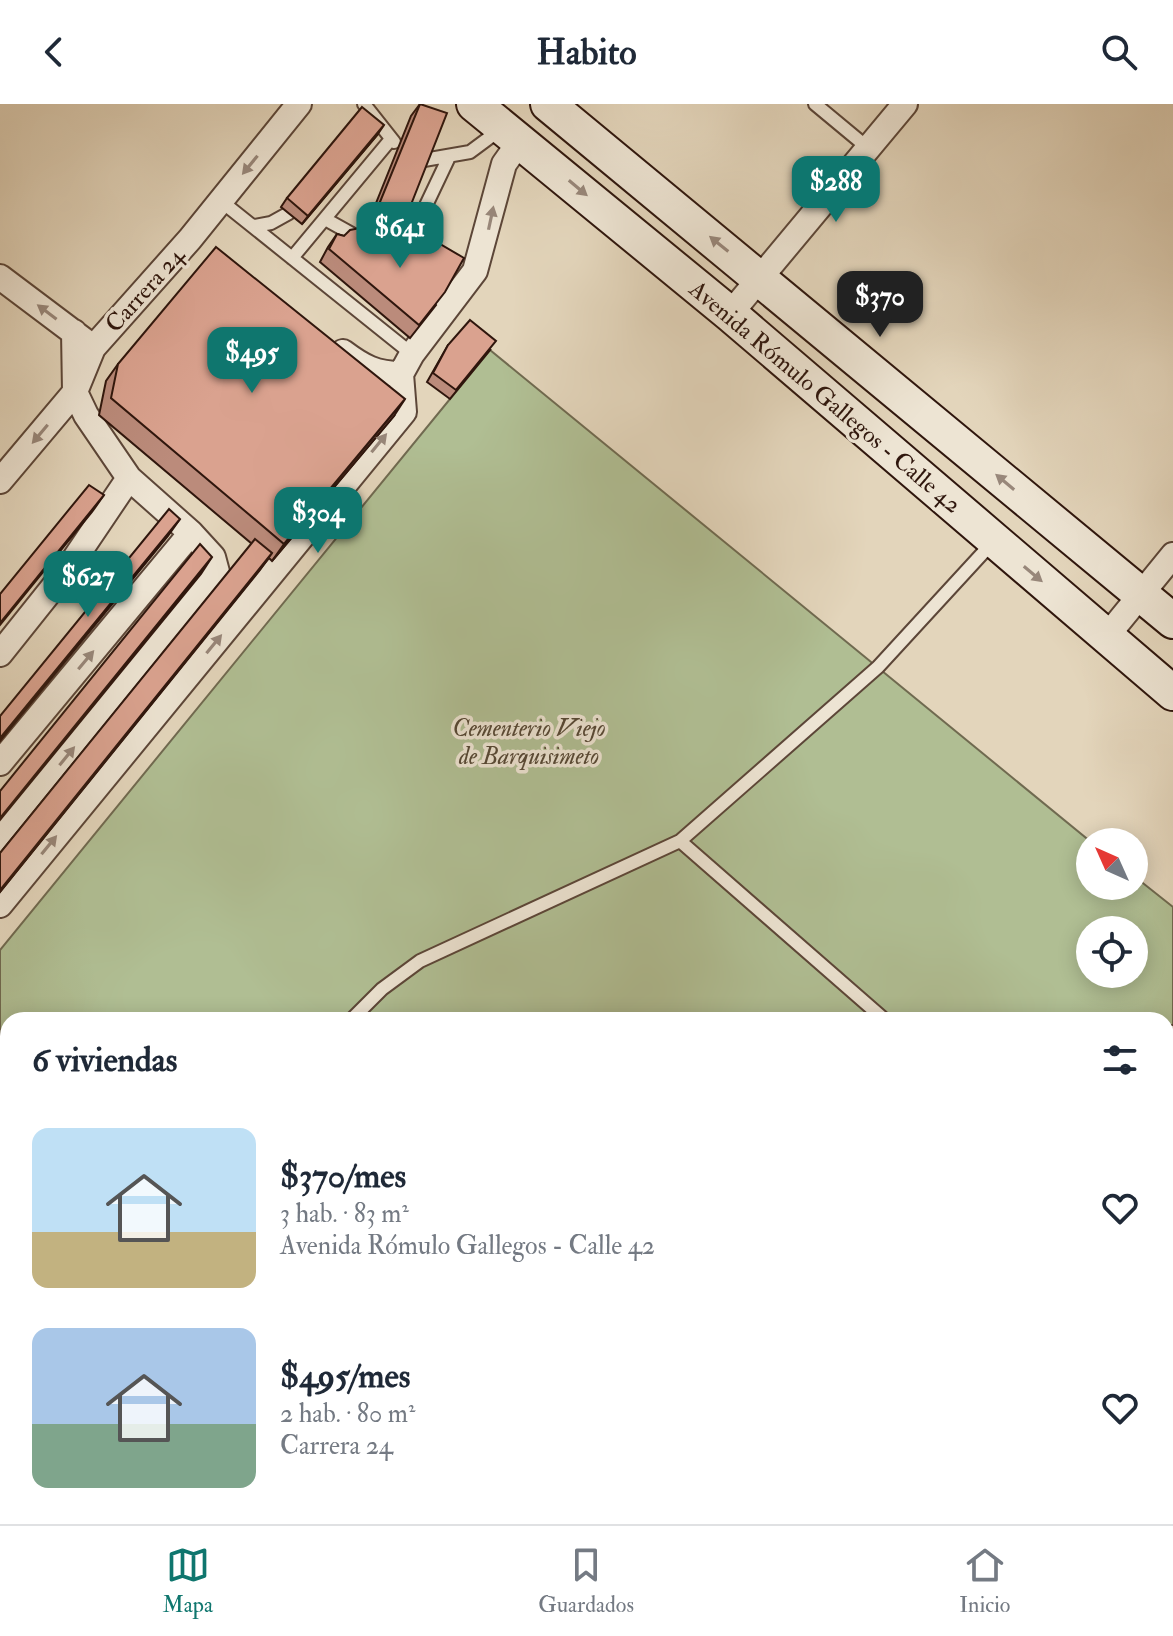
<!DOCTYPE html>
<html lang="es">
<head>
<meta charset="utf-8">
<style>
	:root { --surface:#fff; --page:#f6f6f7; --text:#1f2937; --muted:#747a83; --line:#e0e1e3; --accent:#0f766e }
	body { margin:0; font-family:"IM FELL Double Pica",serif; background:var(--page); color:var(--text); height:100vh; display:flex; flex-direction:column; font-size:30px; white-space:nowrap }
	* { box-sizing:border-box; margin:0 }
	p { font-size:26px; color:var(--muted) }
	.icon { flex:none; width:44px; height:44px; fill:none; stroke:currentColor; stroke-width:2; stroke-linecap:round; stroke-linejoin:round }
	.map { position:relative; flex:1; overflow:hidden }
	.details { position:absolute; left:0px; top:908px; width:1174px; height:512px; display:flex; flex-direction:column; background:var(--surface); border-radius:24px 24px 0 0; box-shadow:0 4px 20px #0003 }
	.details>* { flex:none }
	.needle { width:52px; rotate:315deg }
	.buttons { position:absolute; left:1076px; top:724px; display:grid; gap:16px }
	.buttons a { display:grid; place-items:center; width:72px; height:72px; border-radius:50%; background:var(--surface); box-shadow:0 4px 20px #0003; font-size:40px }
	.price { position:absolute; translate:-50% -68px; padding:0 18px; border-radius:16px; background:var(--accent); color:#fff; font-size:26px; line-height:52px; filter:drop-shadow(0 2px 4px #0008) }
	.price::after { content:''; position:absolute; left:50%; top:48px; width:24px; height:18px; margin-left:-12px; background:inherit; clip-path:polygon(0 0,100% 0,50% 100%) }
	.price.current { background:#222; color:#fff }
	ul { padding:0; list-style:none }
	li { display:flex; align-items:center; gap:24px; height:200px; padding:0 32px }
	li span { display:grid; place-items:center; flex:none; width:224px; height:160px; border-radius:16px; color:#555 }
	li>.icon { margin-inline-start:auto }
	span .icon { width:96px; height:96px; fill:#fffc; stroke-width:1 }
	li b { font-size:34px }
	h2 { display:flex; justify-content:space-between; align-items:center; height:96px; padding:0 32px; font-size:34px }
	header { display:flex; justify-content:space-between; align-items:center; height:104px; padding:0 32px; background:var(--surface); font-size:36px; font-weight:800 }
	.dock { display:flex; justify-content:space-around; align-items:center; height:112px; border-top:2px solid var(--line); background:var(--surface); font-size:22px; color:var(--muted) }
	.dock a { display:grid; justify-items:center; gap:4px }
	.dock .current { color:var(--accent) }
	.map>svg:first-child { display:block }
	.green { fill:#b0be93; stroke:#706a50; stroke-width:2; fill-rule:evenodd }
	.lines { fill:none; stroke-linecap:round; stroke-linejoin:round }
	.lane-casing { stroke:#5c4638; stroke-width:16 }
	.street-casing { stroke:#5c4638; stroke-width:28 }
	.secondary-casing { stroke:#2f160d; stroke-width:38 }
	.lane { stroke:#ede4d3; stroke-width:12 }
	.street { stroke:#ede4d3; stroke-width:24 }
	.secondary { stroke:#ede4d3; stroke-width:34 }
	.wall { fill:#bb8b7b; stroke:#2f160d; stroke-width:2 }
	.shaded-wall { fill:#997164; stroke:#2f160d; stroke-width:2 }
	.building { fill:#daa28f; stroke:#2f160d; stroke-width:2 }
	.oneway { fill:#98877a }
	.labels { text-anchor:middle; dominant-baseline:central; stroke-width:7; stroke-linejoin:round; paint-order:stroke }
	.street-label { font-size:24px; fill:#2f160d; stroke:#ede4d3 }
	.park-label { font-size:24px; font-style:italic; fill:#564835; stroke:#ede4d3 }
</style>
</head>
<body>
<header><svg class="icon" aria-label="back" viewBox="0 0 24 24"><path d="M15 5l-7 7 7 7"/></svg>Habito<svg class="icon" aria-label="search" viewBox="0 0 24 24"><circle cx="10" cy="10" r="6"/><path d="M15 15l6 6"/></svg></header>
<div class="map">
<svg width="1173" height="1420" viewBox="0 0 1173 1420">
	<rect width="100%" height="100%" fill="#e3d5bb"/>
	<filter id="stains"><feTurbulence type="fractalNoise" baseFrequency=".0025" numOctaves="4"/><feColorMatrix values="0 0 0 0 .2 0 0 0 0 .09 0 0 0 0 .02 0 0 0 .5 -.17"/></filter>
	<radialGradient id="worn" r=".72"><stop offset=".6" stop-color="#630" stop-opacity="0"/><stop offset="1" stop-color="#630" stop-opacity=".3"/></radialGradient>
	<path class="green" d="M490,246l601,492 -1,44h44v-10l39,31v617h-1173v-574zM1090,826h44v44h-44zM8,916h1158v496h-1158z"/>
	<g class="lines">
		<defs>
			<path id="lane" d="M364,0l30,38
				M815,0l53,44
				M424,56l46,-8 31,-23
				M221,97l191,153
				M325,115l36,20
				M254,122l17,-3 18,-10
				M380,145l20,-2 11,-10 38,-80
				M292,154l99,-119
				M680,737l205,179
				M351,916l31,-31 38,-28 260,-120 198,-174 114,-124
				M1166,937l7,-9
				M0,1285l8,-10
				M0,1325l8,20
				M84,1412l8,8
				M752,1420l7,-8"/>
			<path id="street" d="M0,173l85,64
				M730,210l175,-210
				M343,248c20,15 33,22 58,22
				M0,377l75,-89 18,-44 97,-109 109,-135
				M1107,532l66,-81
				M0,550l67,-84 62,-92 -43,-63 -11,-23 -1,-60
				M0,659l191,-230 -62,-55
				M0,735l217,-267 -4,-15 -22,-24
				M0,801l404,-493 -3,-38 11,-20 63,-83 29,-107 17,-24"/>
			<path id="secondary" d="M474,0l256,210 443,379
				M548,0l625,517"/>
		</defs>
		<use href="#lane" class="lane-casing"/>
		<use href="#street" class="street-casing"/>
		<use href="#secondary" class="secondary-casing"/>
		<use href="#lane" class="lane"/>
		<use href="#street" class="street"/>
		<use href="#secondary" class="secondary"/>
	</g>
	<path class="wall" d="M420,0l-19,126 -9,13 -14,-5 58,67 -26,33 -90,-76 8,-15 9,-13 7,2 22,-8 45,-112z
		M378,30l-76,90 -21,-17 6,-9z
		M448,241l42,5 -40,49 -23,-17z
		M118,260l276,52 -122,145 -3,-3 -269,334v-39l252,-309 -153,-129 7,-34z"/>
	<path class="shaded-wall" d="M384,21l-6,9 -76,90 6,-8z
		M373,115l28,11 -9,13 -28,-11z
		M405,295l-11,17 -122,145 12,-17z
		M104,391l-12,17 -92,113v-2z
		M180,415l-12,17 -168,205v-3z
		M272,449l-12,17 -260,322v-2z
		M212,453l-11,17 -201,246v-2z"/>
	<path class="building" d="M420,0l27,9 -46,117 -28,-11z
		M362,3l22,18 -76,91 -21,-18z
		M365,123l38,31 25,-21 36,21 -19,34 -26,33 -90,-76 8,-15 7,2 6,-6z
		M216,143l189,152 -121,145 -173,-146 7,-34z
		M470,216l26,21 -40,49 -23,-17 15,-28z
		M89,381l15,10 -104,128v-29z
		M169,405l11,10 -180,219v-22z
		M255,435l17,14 -272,337v-37z
		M200,440l12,13 -212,261v-27z"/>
	<defs><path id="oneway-solid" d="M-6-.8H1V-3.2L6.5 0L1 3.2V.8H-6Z" transform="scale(2)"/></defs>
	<g class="oneway">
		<use href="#oneway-solid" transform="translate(250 61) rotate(129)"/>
		<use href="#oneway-solid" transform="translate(578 84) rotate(40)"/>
		<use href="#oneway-solid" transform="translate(491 114) rotate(-78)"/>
		<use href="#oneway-solid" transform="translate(719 140) rotate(-141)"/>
		<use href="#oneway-solid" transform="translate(47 208) rotate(-143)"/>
		<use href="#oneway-solid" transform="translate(40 330) rotate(130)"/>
		<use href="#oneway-solid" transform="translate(379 339) rotate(-51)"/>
		<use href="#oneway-solid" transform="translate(1005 378) rotate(-140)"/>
		<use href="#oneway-solid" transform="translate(1033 470) rotate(40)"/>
		<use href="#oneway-solid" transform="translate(214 540) rotate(-51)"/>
		<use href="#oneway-solid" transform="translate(86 556) rotate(-50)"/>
		<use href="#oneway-solid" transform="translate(67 652) rotate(-51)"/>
		<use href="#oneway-solid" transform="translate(49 741) rotate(-51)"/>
	</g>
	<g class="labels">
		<g class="street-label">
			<text transform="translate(145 186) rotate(-48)">Carrera 24</text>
			<text transform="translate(825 293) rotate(40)">Avenida Rómulo Gallegos - Calle 42</text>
		</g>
		<g class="park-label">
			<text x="529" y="624">Cementerio Viejo<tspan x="529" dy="28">de Barquisimeto</tspan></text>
		</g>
	</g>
	<rect width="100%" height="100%" filter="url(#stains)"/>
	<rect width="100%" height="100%" fill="url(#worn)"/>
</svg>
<div class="buttons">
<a><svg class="needle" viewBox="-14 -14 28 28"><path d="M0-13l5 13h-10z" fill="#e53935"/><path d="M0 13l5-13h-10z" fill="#747a83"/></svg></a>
<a><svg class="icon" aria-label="locate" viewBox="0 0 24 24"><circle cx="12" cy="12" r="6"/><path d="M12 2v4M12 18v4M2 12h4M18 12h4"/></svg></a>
</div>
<b class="price" style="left:836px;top:120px">$288</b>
<b class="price" style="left:400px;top:166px">$641</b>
<b class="price current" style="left:880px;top:235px">$370</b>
<b class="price" style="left:252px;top:291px">$495</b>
<b class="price" style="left:318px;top:451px">$304</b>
<b class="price" style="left:88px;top:515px">$627</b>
<section class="details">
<h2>6 viviendas<svg class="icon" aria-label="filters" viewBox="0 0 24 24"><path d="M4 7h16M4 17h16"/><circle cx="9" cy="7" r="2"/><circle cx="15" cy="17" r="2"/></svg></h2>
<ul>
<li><span style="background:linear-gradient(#bfe0f5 65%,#c2b280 0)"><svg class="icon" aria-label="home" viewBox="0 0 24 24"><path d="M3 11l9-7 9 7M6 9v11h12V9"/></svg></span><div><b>$370/mes</b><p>3 hab. · 83 m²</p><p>Avenida Rómulo Gallegos - Calle 42</p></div><svg class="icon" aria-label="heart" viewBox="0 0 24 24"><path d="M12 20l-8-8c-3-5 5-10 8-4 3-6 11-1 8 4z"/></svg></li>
<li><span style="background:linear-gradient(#a9c7e8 60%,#7fa58c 0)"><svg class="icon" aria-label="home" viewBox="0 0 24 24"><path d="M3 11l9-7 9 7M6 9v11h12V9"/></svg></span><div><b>$495/mes</b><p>2 hab. · 80 m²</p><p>Carrera 24</p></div><svg class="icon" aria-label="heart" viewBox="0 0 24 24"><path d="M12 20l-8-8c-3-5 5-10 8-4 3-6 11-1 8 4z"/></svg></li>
</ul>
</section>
</div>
<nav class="dock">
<a class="current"><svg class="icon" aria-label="map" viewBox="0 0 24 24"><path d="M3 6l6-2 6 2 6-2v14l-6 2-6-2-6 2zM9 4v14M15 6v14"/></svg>Mapa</a>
<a><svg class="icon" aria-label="saved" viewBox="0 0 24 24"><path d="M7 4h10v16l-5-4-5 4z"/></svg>Guardados</a>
<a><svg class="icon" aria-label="home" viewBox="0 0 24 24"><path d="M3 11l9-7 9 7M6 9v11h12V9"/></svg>Inicio</a>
</nav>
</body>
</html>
